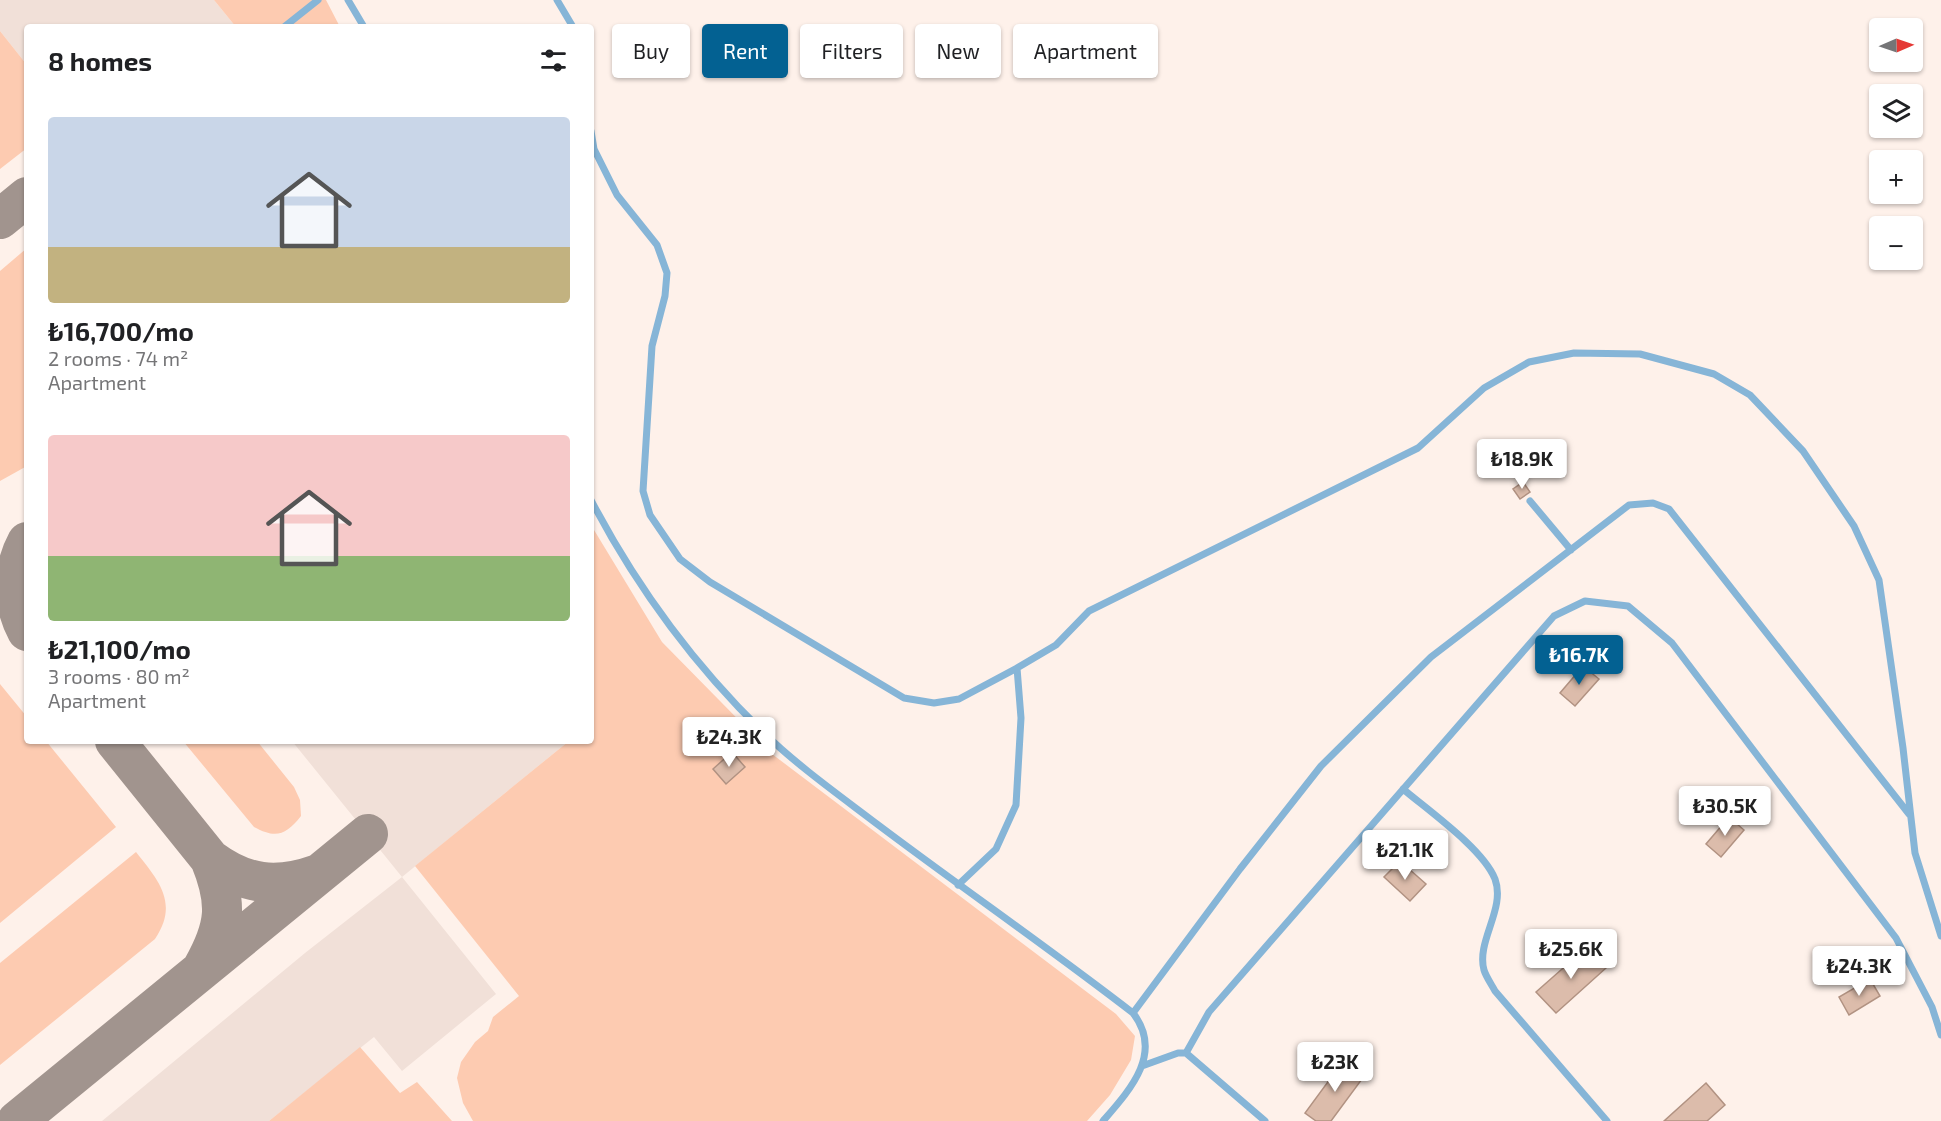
<!DOCTYPE html>
<html lang="en">
<head>
<meta charset="utf-8">
<style>
	:root { --surface:#fff; --page:#f6f6f6; --text:#202124; --muted:#757577; --accent:#036192 }
	body { margin:0; font-family:"Exo 2",sans-serif; background:var(--page); color:var(--text); height:100vh; display:flex; flex-direction:column; font-size:22px; white-space:nowrap }
	* { box-sizing:border-box; margin:0 }
	p { font-size:20px; color:var(--muted) }
	.icon { flex:none; width:33px; height:33px; fill:none; stroke:currentColor; stroke-width:2; stroke-linecap:round; stroke-linejoin:round }
	.map { position:relative; flex:1; overflow:hidden }
	.panel { position:absolute; left:24px; top:24px; width:570px; height:720px; display:flex; flex-direction:column; background:var(--surface); border-radius:6px; box-shadow:0 2px 4px #0004 }
	.panel>* { flex:none }
	.top-card { position:absolute; left:612px; top:24px; width:570px; height:54px; display:flex; gap:12px }
	.needle { width:39px; rotate:88deg }
	.buttons { position:absolute; left:1869px; top:18px; display:grid; gap:12px }
	.buttons a { display:grid; place-items:center; width:54px; height:54px; border-radius:6px; background:var(--surface); box-shadow:0 2px 4px #0004; font-size:30px }
	.price { position:absolute; translate:-50% -51px; padding:0 14px; border-radius:6px; background:#fff; color:#222; font-size:20px; line-height:39px; filter:drop-shadow(0 2px 3px #0008) }
	.price::after { content:''; position:absolute; left:50%; top:36px; width:18px; height:14px; margin-left:-9px; background:inherit; clip-path:polygon(0 0,100% 0,50% 100%) }
	.price.selected { background:var(--accent); color:#fff }
	ul { padding:0; list-style:none }
	li { display:grid; align-content:center; gap:12px; height:318px; padding:0 24px }
	li span { display:grid; place-items:center; height:186px; border-radius:6px; color:#555 }
	li>.icon { margin-inline-start:auto }
	span .icon { width:108px; height:108px; fill:#fffc; stroke-width:1 }
	li b { font-size:26px }
	h2 { display:flex; justify-content:space-between; align-items:center; height:72px; padding:0 24px; font-size:26px }
	.tag { padding:0 21px; border-radius:6px; background:var(--surface); box-shadow:0 2px 4px #0004; font-size:21px; line-height:54px }
	.tag.selected { background:var(--accent); color:#fff }
	.map>svg:first-child { display:block }
	.built { fill:#f1e0d8 }
	.grass { fill:#fdcbb1 }
	.lines { fill:none; stroke-linecap:round; stroke-linejoin:round }
	.taxiway { stroke:#a1948e; stroke-width:40 }
	.building { fill:#dcbcab; stroke:#b19282; stroke-width:1.5 }
	.lane { stroke:#86b5d7; stroke-width:7 }
</style>
</head>
<body>
<div class="map">
<svg width="1941" height="1121" viewBox="0 0 1941 1121">
	<rect width="100%" height="100%" fill="#fef1ea"/>
	<path class="built" d="M0,0h214l22,27h-209v38l-27,-34z
		M292,741h277l-167,136 94,117 -94,77 -28,-34 -105,84h-167l203,-168 97,-76z"/>
	<path class="grass" d="M214,0h112l14,27h-104z
		M0,31l27,34v83l-27,21z
		M27,248v218l-27,15v-210z
		M591,525l71,117 110,112 344,260 19,22 -4,24 -21,35 -23,26h-614l-10,-18 -6,-25 4,-16 14,-20 13,-11 5,-14 26,-21 -104,-130 154,-125h22z
		M0,684l27,33v24h19l70,86 -116,96z
		M183,741h74l37,46 6,13 1,16c-15,19 -25,23 -47,11z
		M136,852c23,29 43,51 19,87l-155,126v-102z
		M360,1047l40,46 17,-11 35,39h-183z"/>
	<g class="lines">
		<path class="taxiway" d="M0,219l27,-22
			M27,542c-15,28 -15,61 0,89
			M115,741l95,118c35,26 66,30 108,15
			M203,967c23,-41 25,-64 7,-108
			M17,1121l351,-287"/>
	</g>
	<path class="building" d="M1523,482l7,10 -10,7 -7,-10z
		M1583,666l16,13 -24,27 -15,-13z
		M732,752l13,15 -19,17 -13,-15z
		M1729,817l15,13 -23,27 -15,-13z
		M1400,861l26,23 -16,17 -26,-24z
		M1587,947l19,21 -50,45 -20,-21z
		M1870,979l10,17 -31,19 -10,-18z
		M1344,1060l21,15 -34,46h-15l-11,-8z
		M1706,1083l19,22 -18,16h-43z"/>
	<g class="lines">
		<path class="lane" d="M348,0l16,27
			M557,0l16,27
			M284,27l34,-27
			M591,131l3,18 23,46 40,50 10,28 -2,23 -13,50 -9,145 7,24 30,44 30,23 194,116 30,5 25,-4 58,-31
			M591,500c45,86 103,165 173,233 34,33 75,62 113,91 85,64 172,124 256,189 31,40 -3,77 -30,108
			M1530,501l41,49
			M1403,789c26,22 80,60 92,90 11,30 -19,62 -11,91 2,7 8,15 11,21l112,130
			M958,885l38,-36 20,-44 5,-87 -4,-50 39,-23 33,-34 329,-163 66,-60 45,-26 45,-9 66,1 74,20 36,21 53,56 51,75 25,54 24,168 12,105 26,83
			M1133,1013l107,-144 81,-103 110,-109 198,-152 24,-2 16,6 240,305
			M1186,1053l23,-41 345,-396 31,-15 43,5 44,37 224,295 36,69 9,28
			M1142,1066l36,-13h8l79,68"/>
	</g>
</svg>
<div class="buttons">
<a><svg class="needle" viewBox="-14 -14 28 28"><path d="M0-13l5 13h-10z" fill="#e53935"/><path d="M0 13l5-13h-10z" fill="#757577"/></svg></a>
<a><svg class="icon" aria-label="layers" viewBox="0 0 24 24"><path d="M12 4l9 5-9 5-9-5zM3 14l9 5 9-5"/></svg></a>
<a>+</a>
<a>−</a>
</div>
<b class="price" style="left:1522px;top:490px">₺18.9K</b>
<b class="price selected" style="left:1579px;top:686px">₺16.7K</b>
<b class="price" style="left:729px;top:768px">₺24.3K</b>
<b class="price" style="left:1725px;top:837px">₺30.5K</b>
<b class="price" style="left:1405px;top:881px">₺21.1K</b>
<b class="price" style="left:1571px;top:980px">₺25.6K</b>
<b class="price" style="left:1859px;top:997px">₺24.3K</b>
<b class="price" style="left:1335px;top:1093px">₺23K</b>
<div class="top-card">
<a class="tag">Buy</a>
<a class="tag selected">Rent</a>
<a class="tag">Filters</a>
<a class="tag">New</a>
<a class="tag">Apartment</a>
</div>
<section class="panel">
<h2>8 homes<svg class="icon" aria-label="filters" viewBox="0 0 24 24"><path d="M4 7h16M4 17h16"/><circle cx="9" cy="7" r="2"/><circle cx="15" cy="17" r="2"/></svg></h2>
<ul>
<li><span style="background:linear-gradient(#c9d6e8 70%,#c2b280 0)"><svg class="icon" aria-label="home" viewBox="0 0 24 24"><path d="M3 11l9-7 9 7M6 9v11h12V9"/></svg></span><div><b>₺16,700/mo</b><p>2 rooms · 74 m²</p><p>Apartment</p></div></li>
<li><span style="background:linear-gradient(#f6c9c9 65%,#8fb573 0)"><svg class="icon" aria-label="home" viewBox="0 0 24 24"><path d="M3 11l9-7 9 7M6 9v11h12V9"/></svg></span><div><b>₺21,100/mo</b><p>3 rooms · 80 m²</p><p>Apartment</p></div></li>
</ul>
</section>
</div>
</body>
</html>
